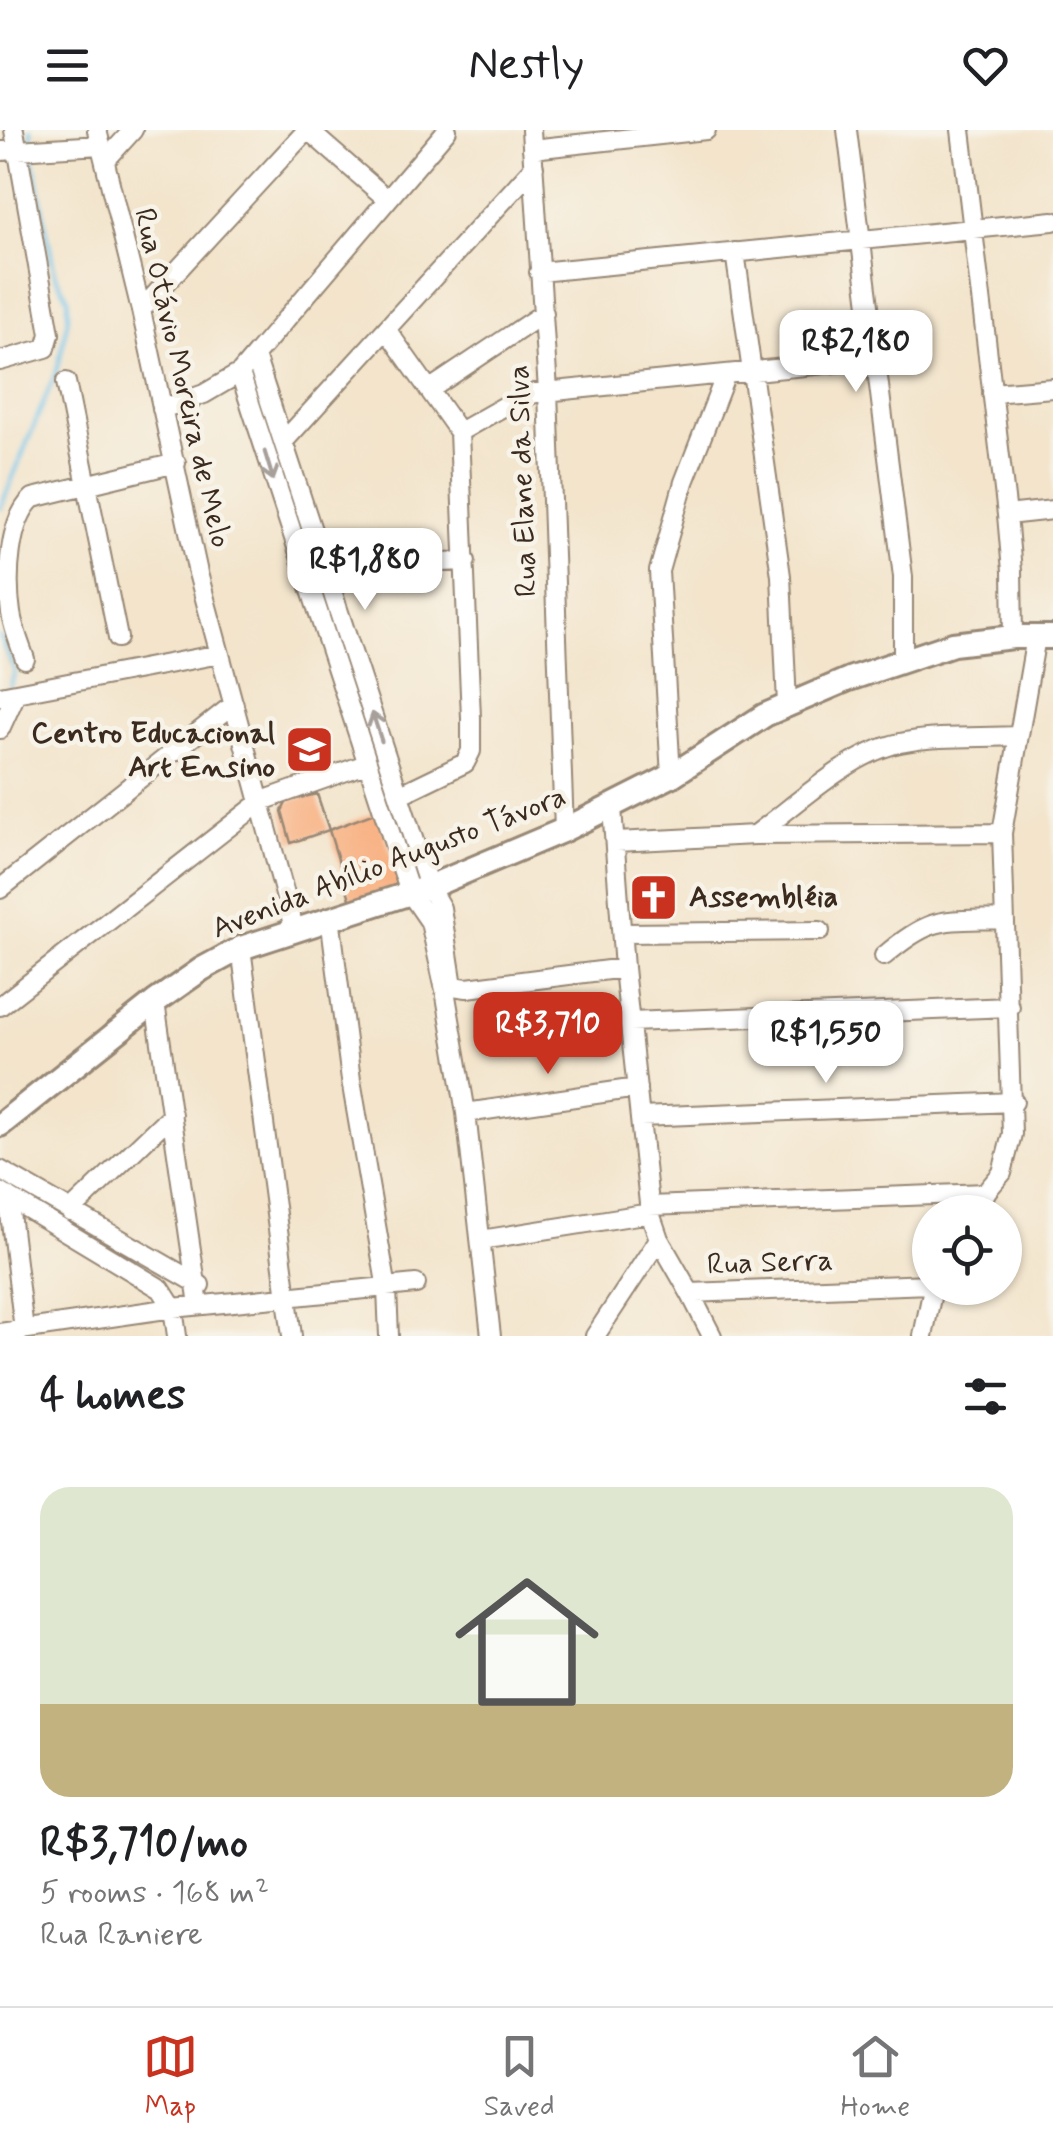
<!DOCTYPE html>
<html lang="en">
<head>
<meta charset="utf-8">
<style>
	:root { --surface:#fff; --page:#f2f2f2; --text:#202124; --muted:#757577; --line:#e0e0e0; --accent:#c8321e }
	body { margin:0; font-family:Mynerve,sans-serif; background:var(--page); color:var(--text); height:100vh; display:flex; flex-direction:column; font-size:38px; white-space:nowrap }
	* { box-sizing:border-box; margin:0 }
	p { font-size:32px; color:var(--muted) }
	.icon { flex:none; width:55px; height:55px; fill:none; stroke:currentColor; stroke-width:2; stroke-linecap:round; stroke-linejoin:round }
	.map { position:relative; height:1206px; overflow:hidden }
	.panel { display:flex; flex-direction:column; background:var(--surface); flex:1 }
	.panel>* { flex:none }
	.buttons { position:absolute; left:912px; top:1065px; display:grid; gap:20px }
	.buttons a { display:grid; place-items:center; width:110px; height:110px; border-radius:50%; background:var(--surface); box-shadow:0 2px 8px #0004; font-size:50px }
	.price { position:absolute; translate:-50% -85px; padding:0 22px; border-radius:20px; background:#fff; color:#222; font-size:32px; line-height:65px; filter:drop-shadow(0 2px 5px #0008) }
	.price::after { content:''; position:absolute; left:50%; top:60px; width:30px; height:22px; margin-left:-15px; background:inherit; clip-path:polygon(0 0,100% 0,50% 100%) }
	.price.selected { background:var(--accent); color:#fff }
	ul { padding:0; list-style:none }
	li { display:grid; align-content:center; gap:20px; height:530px; padding:0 40px }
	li+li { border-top:2px solid var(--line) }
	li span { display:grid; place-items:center; height:310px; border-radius:30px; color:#555 }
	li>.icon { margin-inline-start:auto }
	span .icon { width:180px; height:180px; fill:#fffc; stroke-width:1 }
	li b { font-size:42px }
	h2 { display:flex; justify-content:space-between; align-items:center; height:120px; padding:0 40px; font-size:42px }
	header { display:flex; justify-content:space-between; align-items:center; height:130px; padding:0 40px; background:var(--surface); font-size:45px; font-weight:600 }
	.tab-bar { display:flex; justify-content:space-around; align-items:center; height:140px; border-top:2px solid var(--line); background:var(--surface); font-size:28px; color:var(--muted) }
	.tab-bar a { display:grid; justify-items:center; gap:5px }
	.tab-bar .selected { color:var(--accent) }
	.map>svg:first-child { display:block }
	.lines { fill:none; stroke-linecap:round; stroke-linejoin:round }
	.stream { stroke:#6ec4eb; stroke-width:4 }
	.building { fill:#f8ad7d }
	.minor-casing { stroke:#978774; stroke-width:22 }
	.major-casing { stroke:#978774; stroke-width:28 }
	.minor { stroke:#fff; stroke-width:18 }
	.major { stroke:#fff; stroke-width:22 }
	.oneway { stroke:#a79f9a }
	.labels { text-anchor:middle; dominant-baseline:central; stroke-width:9; stroke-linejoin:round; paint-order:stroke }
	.street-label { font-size:30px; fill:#3b2a1e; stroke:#f7f3e8 }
	.poi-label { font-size:30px; font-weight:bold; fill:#3b2a1e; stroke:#f7f3e8; text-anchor:end }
</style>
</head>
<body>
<header><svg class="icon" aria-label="menu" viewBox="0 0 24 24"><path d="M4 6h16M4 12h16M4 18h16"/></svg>Nestly<svg class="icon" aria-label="heart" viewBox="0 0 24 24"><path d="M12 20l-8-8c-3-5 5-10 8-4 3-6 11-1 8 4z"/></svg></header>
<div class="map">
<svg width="1053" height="1206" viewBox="0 0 1053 1206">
	<rect width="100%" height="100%" fill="#f7f3e8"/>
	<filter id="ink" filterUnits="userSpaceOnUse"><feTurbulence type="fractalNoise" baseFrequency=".01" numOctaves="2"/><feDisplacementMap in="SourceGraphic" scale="20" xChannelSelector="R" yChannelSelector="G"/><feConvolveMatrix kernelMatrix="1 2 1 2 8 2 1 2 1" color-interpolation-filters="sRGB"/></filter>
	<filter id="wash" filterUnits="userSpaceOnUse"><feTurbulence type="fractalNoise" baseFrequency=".0048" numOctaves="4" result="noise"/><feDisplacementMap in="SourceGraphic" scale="40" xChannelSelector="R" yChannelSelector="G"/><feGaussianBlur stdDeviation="2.25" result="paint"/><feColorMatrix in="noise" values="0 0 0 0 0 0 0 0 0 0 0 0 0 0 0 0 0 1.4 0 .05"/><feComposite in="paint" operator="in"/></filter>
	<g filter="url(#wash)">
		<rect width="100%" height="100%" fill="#f3e4cb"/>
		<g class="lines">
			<path class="stream" d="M31,0l1,12
				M0,379l58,-142 10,-49v-20l-13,-23 -22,-118
				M0,507l15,35 -5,14
				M86,1100l55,35"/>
		</g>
		<g id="blocks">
			<path class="building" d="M317,664l12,36 -38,13 -9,-32 5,-10z
				M377,682l26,74 -52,16 -22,-72z"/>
		</g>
	</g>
	<g filter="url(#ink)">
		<use href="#blocks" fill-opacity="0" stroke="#978774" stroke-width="2.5"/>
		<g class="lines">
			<defs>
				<path id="minor" d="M97,0l44,180 57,263 96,355
					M308,0l79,69
					M531,0l17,261 16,439
					M847,0l56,447v81
					M961,0l46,385 5,56 1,66
					M532,19l174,-19
					M0,21l101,-6
					M105,31l28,-31
					M735,122l46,324 6,128
					M539,142l514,-51
					M141,180l166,-180
					M386,199l73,103 12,286v33l-6,12 -66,32
					M255,226l174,531 12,21 12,78 14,2 157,-20
					M0,231l46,-13 4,-14 -36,-204
					M240,243l170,520 20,29 15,68 21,123 25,223
					M66,252l52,256
					M429,260l115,-77
					M992,263l61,-5
					M162,279l42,-15 36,-21 207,-243
					M459,302l44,-25 32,-14 340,-34
					M285,310l249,-273
					M1007,385l46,-5
					M317,437l149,-6
					M25,529c-5,-15 -12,-31 -14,-46 -5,-33 -3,-93 22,-115l143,-35
					M0,566l220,-42
					M0,599l16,-35
					M671,646l-12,-205 25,-89 42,-108
					M612,678l12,160 26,245 9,26 31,54 240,-9
					M755,705c41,-30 95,-82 145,-92 38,-8 80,-5 118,-7
					M616,712l139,-7 247,-2
					M0,759l234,-185
					M330,787l21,163 36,209 2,47
					M623,803l197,-2
					M241,818l51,388
					M884,826c48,-41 58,-35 119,-37
					M155,872l44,303
					M0,876l262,-205 104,-37
					M630,892l380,-15
					M466,983l171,-25
					M640,987l374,-15
					M0,1040l200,115
					M0,1062l161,97 12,19 4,28
					M8,1066l16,134
					M649,1076l337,-13
					M70,1082l102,-98
					M969,1082l33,-39 10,-39 -10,-301 34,-196
					M481,1110l169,-27
					M690,1163l22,43
					M0,1203l173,-25 243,-24
					M595,1206l64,-97
					M923,1206l10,-48"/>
				<path id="major" d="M0,995l155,-123 47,-33 39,-21 188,-61 135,-57 107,-54 94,-61 84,-36 104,-35 60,-7h40"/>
			</defs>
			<use href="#minor" class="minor-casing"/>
			<use href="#major" class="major-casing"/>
			<use href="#minor" class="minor"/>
			<use href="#major" class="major"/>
		</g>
		<defs><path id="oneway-shaft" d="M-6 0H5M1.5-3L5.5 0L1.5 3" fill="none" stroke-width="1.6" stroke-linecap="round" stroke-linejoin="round" transform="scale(2.5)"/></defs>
		<g class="oneway">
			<use href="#oneway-shaft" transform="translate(269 336) rotate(73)"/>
			<use href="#oneway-shaft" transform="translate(377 597) rotate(-108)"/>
		</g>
	</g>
	<defs>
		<symbol id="school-square" viewBox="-11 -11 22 22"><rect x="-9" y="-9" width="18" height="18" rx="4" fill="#c8321e" stroke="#f7f3e8"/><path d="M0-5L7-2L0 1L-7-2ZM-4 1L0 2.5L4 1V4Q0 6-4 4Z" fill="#fff"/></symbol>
		<symbol id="church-square" viewBox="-11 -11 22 22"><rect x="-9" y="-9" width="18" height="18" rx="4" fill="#c8321e" stroke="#f7f3e8"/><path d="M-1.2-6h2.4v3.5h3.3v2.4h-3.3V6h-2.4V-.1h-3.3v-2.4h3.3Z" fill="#fff"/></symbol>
	</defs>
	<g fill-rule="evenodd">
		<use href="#school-square" x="282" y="592" width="55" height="55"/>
		<use href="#church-square" x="626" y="740" width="55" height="55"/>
	</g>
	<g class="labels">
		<g class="street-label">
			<text transform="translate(182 248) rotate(77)">Rua Otávio Moreira de Melo</text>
			<text transform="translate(523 351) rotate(-92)">Rua Elane da Silva</text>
			<text transform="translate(389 733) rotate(-21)">Avenida Abílio Augusto Távora</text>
			<text transform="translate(770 1133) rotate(-2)">Rua Serra</text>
		</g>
		<g class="poi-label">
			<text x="275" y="603">Centro Educacional<tspan x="275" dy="34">Art Ensino</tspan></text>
			<text x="689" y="767" text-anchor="start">Assembléia</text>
		</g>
	</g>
</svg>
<div class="buttons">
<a><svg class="icon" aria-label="locate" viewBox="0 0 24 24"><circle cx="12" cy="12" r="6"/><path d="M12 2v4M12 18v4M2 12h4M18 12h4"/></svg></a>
</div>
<b class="price" style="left:856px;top:265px">R$2,180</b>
<b class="price" style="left:365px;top:483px">R$1,880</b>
<b class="price selected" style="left:548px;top:947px">R$3,710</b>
<b class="price" style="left:826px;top:956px">R$1,550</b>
</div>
<section class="panel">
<h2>4 homes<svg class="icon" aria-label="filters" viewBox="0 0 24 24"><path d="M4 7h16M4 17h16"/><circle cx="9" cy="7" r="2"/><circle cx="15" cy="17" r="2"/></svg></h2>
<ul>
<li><span style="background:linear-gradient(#dfe7d0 70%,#c2b280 0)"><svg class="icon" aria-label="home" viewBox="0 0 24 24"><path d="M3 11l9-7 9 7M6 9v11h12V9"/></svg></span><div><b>R$3,710/mo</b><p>5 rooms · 168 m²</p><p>Rua Raniere</p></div></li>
</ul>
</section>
<nav class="tab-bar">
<a class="selected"><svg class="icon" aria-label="map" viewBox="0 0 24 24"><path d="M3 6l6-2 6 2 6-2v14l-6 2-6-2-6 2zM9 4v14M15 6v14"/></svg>Map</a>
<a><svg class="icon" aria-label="saved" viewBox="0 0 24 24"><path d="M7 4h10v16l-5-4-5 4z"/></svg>Saved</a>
<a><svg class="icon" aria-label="home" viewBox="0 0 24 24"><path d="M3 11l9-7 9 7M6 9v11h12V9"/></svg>Home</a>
</nav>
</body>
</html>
